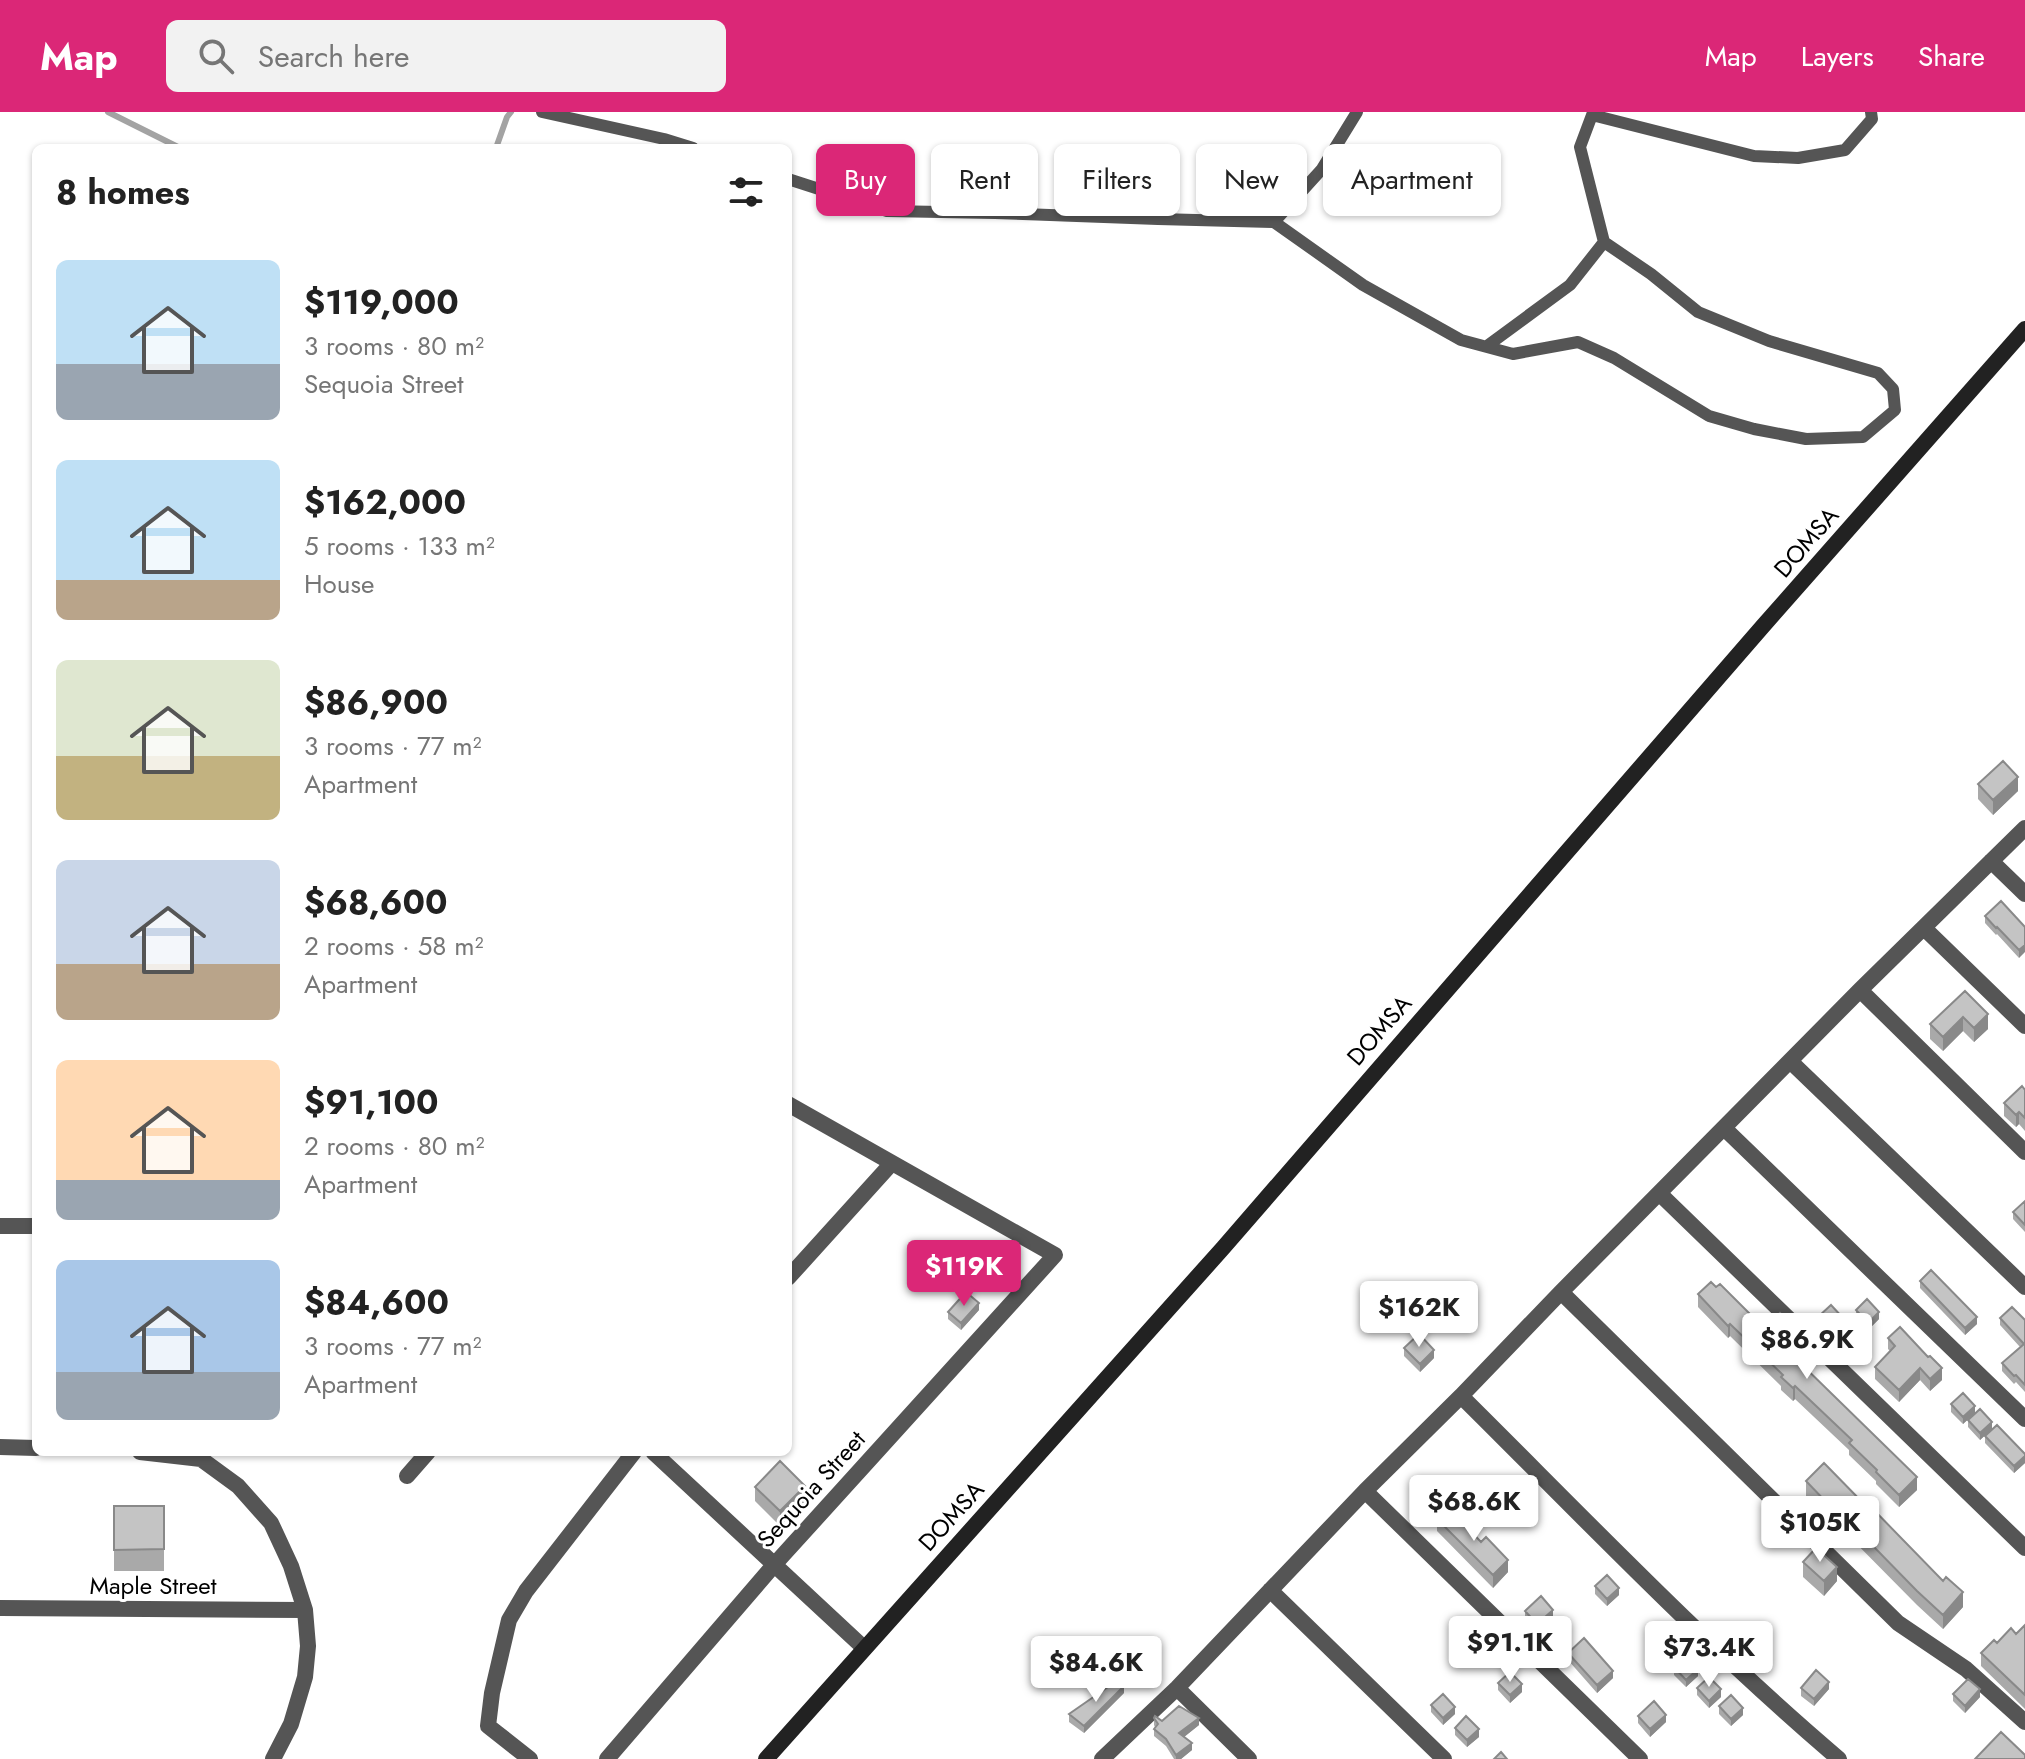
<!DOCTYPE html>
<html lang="en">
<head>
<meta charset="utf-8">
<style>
	:root { --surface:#fff; --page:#f2f2f2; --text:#222; --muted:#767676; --accent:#db2777 }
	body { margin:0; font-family:Jost,sans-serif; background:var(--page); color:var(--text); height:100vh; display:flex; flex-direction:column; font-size:30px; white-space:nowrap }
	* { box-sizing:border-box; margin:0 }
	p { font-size:26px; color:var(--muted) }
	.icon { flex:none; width:44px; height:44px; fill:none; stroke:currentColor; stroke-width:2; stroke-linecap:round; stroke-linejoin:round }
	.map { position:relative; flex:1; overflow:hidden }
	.drawer { position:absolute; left:32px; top:32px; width:760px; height:1312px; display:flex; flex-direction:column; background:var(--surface); border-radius:12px; box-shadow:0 2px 6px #0004 }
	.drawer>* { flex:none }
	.hud { position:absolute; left:816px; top:32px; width:760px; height:72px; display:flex; gap:16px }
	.price { position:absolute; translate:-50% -68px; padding:0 18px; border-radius:8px; background:#fff; color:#222; font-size:26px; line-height:52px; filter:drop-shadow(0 2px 4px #0008) }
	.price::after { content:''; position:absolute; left:50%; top:48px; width:24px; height:18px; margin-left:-12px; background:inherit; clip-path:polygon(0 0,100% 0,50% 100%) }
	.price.active { background:var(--accent); color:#fff }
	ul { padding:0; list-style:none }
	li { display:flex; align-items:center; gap:24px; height:200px; padding:0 24px }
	li span { display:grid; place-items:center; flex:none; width:224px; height:160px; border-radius:12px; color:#555 }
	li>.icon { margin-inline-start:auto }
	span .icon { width:96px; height:96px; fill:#fffc; stroke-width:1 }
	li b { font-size:34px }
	h2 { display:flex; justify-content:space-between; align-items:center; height:96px; padding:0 24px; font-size:34px }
	.chip { padding:0 28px; border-radius:12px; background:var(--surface); box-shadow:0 2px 6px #0004; font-size:28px; line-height:72px }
	.chip.active { background:var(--accent); color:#fff }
	header { display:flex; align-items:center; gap:48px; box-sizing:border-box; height:112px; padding:0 40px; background:var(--accent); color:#fff }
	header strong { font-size:38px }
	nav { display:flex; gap:44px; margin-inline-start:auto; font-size:28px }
	.search { width:560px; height:72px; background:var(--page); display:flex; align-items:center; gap:20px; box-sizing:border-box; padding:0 28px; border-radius:12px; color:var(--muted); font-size:30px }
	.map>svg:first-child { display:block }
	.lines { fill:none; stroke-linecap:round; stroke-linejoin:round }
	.stream { stroke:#a3a3a3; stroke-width:6 }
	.lane { stroke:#555; stroke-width:12 }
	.street { stroke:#555; stroke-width:16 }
	.secondary { stroke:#222; stroke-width:16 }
	.wall { fill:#a9a9a9 }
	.shaded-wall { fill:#898989 }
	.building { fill:#c4c4c4; stroke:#898989; stroke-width:2 }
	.labels { text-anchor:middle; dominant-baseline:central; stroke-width:6; stroke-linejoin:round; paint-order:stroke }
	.street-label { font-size:24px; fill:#000; stroke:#fff }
</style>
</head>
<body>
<header>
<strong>Map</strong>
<div class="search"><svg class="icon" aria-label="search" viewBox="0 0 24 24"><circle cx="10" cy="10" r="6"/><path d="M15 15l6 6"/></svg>Search here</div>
<nav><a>Map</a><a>Layers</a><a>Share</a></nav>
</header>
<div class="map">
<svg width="2025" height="1647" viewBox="0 0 2025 1647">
	<rect width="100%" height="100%" fill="#fff"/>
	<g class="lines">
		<path class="stream" d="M108,0l72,36
			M496,36l11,-31 4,-5"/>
		<path class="lane" d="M542,0l122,27 29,9
			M788,67l99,32 108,2 163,6 116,3 89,63 98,55 52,14 65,-12 36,16 95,58 45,13 52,10 57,-2 32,-27 -2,-21 -15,-16 -109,-32 -71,-29 -47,-38 -47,-32 -24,-95 12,-32 162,41 44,2 47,-8 27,-31 -1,-7
			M1274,110l48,-53 35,-57
			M1487,234l83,-61 34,-43"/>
		<path class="street" d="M1991,749l34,33
			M1924,816l101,98
			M1860,878l165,162
			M1790,949l235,226
			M1724,1016l301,291
			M1659,1081l366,355
			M0,1114h36
			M788,1166l104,-115
			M1561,1180l337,331 68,46 59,53
			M1461,1284c124,123 245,250 378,363
			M0,1335l36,1
			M140,1340l61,7 37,27 33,37 20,43 14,44 3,36 -3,31 -14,47 -18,35
			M653,1340l211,196
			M407,1364l21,-24
			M1365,1379l275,268
			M1270,1478l174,169
			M0,1496l305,2
			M1177,1576l72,71
			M530,1647l-42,-33 4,-33 17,-73 17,-29 108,-139
			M607,1647l167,-194 281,-310 -267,-151
			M1102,1647l75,-71 188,-197 96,-95 100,-104 299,-302 165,-162"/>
		<path class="secondary" d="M766,1647l457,-511 540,-622 262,-297"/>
	</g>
	<path class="wall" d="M1978,672l40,7 -25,24 -15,-16z
		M1985,804l40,11 -6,31 -22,-24 -1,1 -11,-12z
		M1965,879l23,38 -14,13 -11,-11 -20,20 -13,-12v-15z
		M2025,978v41l-6,-7 -3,3 -12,-11v-13z
		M2025,1089v31l-12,-13v-7z
		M1920,1169l57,43 -12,11 -45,-47z
		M1716,1175l49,42 41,22 -8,9 119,130 -18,17 -23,-23v-3l-27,-26v-5l-54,-51 -2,2 -12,-11v-4l-51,-50 -2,2 -30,-31v-13z
		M979,1198l-18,20 -13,-11v-7z
		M1856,1198l23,9 -11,11 -12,-13z
		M1819,1204l24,9 -12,11 -12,-13z
		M2000,1206l25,2v72l-9,-10 -2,2 -12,-13v-8l18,-16 -20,-22z
		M1888,1226l54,42 -12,11 -10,-11 -21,22 -24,-23v-12l15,-16 -2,-2z
		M1404,1236l30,10 -14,14 -16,-16z
		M1951,1292l24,9 -12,11 -12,-12z
		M1968,1308l24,9 -12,11 -12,-13z
		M1985,1324l40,18v9l-11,10 -29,-30z
		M1806,1369l62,27 75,73 20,26 -20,22 -26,-24 -86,-87 -2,1 -23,-23z
		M755,1375l50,14 -25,25 -25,-25z
		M1499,1379l24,9 -12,11 -12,-13z
		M114,1394h50v65h-50z
		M1437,1407l71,53 -15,16 -56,-57z
		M1803,1450l34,19 -13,15 -21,-19z
		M1595,1474l24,9 -12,11 -12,-12z
		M1525,1499l28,6 -16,14 -12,-13z
		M2025,1513v84l-44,-43v-13l35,-19z
		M1568,1541l45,25 -16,15 -29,-33z
		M1674,1555l24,9 -12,11 -12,-12z
		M1498,1571l24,9 -12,11 -12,-13z
		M1697,1576l24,9 -12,11 -12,-13z
		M1801,1576l28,1 -15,17 -13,-10z
		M1124,1581l-40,40 -15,-11v-8z
		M1953,1582l27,3 -15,16 -12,-12z
		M1431,1593l24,9 -12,11 -12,-13z
		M1719,1594l24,9 -12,11 -12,-12z
		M1638,1604l28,6 -16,15 -12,-14z
		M1154,1606l8,3 37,4 -15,12 8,13 -11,9h-7l-8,-13 -12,-10v-7l1,-2 -1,-2z
		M1455,1616l24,9 -12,10 -12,-12z"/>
	<path class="shaded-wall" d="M2018,665v14l-25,24v-15z
		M2025,833v7l-6,6v-8z
		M1988,902v15l-14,13v-14z
		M1963,905v14l-20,20v-14z
		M2019,1000v12l-3,3v-12z
		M979,1191v7l-18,20v-7z
		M1879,1200v7l-11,11v-7z
		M1977,1205v7l-12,11v-7z
		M1843,1206v7l-12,11v-7z
		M1730,1212v12l-2,2v-12z
		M1806,1227v12l-15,16v-13z
		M1434,1238v8l-14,14v-8z
		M1920,1256v12l-21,22v-12z
		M1942,1256v12l-12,11v-12z
		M1795,1274v13l-2,2v-13z
		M1975,1294v7l-12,11v-7z
		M1992,1310v7l-12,11v-7z
		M2025,1344v7l-11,10v-7z
		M1917,1365v13l-18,17v-12z
		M805,1374v15l-25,25v-15z
		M1523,1380v8l-12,11v-8z
		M1508,1448v12l-15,16v-13z
		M1837,1455v14l-13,15v-15z
		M1619,1476v7l-12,11v-7z
		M1963,1480v15l-20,22v-14z
		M1553,1498v7l-16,14v-7z
		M1698,1557v7l-12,11v-7z
		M1613,1559v7l-16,15v-8z
		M1829,1570v7l-15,17v-7z
		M1522,1572v8l-12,11v-8z
		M1124,1574v7l-40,40v-7z
		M1721,1577v8l-12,11v-7z
		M1980,1577v8l-15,16v-7z
		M1455,1595v7l-12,11v-7z
		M1743,1596v7l-12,11v-7z
		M1666,1603v7l-16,15v-8z
		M1199,1606v7l-20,16v-8z
		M1479,1617v8l-12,10v-7z
		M1192,1631v7l-11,9h-5v-4z"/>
	<path class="building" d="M2003,649l15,16 -25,23 -15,-16z
		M2001,789l24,26v18l-6,5 -22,-23 -1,1 -11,-12z
		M1965,879l23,23 -14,14 -11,-11 -20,20 -13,-13z
		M2022,974l3,4v28l-6,-6 -3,3 -12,-12z
		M2025,1089v24l-12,-13z
		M1931,1158l46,47 -12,11 -45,-47z
		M1711,1170l5,5 4,-3 45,45 15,-16 26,26 -15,15 126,123 -18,18 -23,-23 1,-2 -28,-27 3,-3 -57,-54 -2,2 -12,-11 2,-2 -53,-51 -2,2 -30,-32z
		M966,1180l13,11 -18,20 -13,-11z
		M1867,1187l12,13 -11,11 -12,-13z
		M1831,1193l12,13 -12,11 -12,-13z
		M2012,1195l13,13v65l-9,-10 -2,1 -12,-13 22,-19 -24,-26z
		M1900,1215l28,30 2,-1 12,12 -12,11 -10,-11 -21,22 -24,-23 20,-21 -7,-8z
		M1419,1222l15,16 -14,14 -16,-16z
		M1963,1281l12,13 -12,11 -12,-13z
		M1980,1297l12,13 -12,11 -12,-13z
		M1997,1313l28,29v2l-11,10 -29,-30z
		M780,1349l25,25 -25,25 -25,-24z
		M1824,1351l44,45 2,-2 73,75 3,-4 17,15 -20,23 -26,-24 -86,-88 -2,2 -23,-24z
		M1511,1368l12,12 -12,11 -12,-12z
		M114,1394h50v43l-50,1z
		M1449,1396l32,34 5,-5 22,23 -15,15 -56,-56z
		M1816,1436l21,19 -13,14 -21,-19z
		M1607,1463l12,13 -12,11 -12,-13z
		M1541,1484l12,14 -16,14 -12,-13z
		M2025,1513v70l-44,-42 13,-13 3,3 14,-15 5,6z
		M1584,1526l29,33 -16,14 -29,-32z
		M1686,1544l12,13 -12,11 -12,-13z
		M1816,1558l13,12 -15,17 -13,-11z
		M1510,1560l12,12 -12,11 -12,-12z
		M1709,1565l12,12 -12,12 -12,-13z
		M1968,1567l12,10 -15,17 -12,-12z
		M1118,1568l6,6 -40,40 -15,-12z
		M1443,1582l12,13 -12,11 -12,-13z
		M1731,1583l12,13 -12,11 -12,-13z
		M1654,1589l12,14 -16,14 -12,-13z
		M1179,1594l20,12 -20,15 13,10 -16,12 -10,-16 -12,-10 4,-5 -4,-6 1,-2 7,5z
		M1466,1604l13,13 -12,11 -12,-12z
		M2001,1620l24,23v4h-50z
		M1501,1640l6,7h-13z"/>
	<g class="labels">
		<g class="street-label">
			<text transform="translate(1806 430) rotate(-49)">DOMSA</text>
			<text transform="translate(1379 918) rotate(-49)">DOMSA</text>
			<text transform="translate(811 1377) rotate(-48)">Sequoia Street</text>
			<text transform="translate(951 1404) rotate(-48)">DOMSA</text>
			<text x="153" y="1473">Maple Street</text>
		</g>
	</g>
</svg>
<b class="price active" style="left:964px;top:1196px">$119K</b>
<b class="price" style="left:1419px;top:1237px">$162K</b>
<b class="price" style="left:1807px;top:1269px">$86.9K</b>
<b class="price" style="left:1474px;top:1431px">$68.6K</b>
<b class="price" style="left:1820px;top:1452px">$105K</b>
<b class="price" style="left:1510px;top:1572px">$91.1K</b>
<b class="price" style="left:1709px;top:1577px">$73.4K</b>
<b class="price" style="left:1096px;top:1592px">$84.6K</b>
<div class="hud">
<a class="chip active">Buy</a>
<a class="chip">Rent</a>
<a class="chip">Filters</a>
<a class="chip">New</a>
<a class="chip">Apartment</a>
</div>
<section class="drawer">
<h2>8 homes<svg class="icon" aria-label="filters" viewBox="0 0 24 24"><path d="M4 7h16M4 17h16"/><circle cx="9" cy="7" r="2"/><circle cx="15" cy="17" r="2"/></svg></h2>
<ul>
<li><span style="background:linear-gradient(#bfe0f5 65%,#9aa5b1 0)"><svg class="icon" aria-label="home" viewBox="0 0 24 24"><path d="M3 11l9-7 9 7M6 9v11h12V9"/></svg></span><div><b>$119,000</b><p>3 rooms · 80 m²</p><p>Sequoia Street</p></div></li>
<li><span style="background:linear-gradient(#bfe0f5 75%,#b9a48a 0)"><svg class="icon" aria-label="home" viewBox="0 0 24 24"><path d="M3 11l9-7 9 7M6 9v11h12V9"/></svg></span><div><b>$162,000</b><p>5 rooms · 133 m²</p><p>House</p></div></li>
<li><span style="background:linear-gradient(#dfe7d0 60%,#c2b280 0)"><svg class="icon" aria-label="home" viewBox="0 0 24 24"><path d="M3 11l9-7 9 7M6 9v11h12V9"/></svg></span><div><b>$86,900</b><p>3 rooms · 77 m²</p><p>Apartment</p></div></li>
<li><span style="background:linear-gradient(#c9d6e8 65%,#b9a48a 0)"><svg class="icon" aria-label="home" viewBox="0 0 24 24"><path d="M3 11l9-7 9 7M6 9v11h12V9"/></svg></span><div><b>$68,600</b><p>2 rooms · 58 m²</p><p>Apartment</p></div></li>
<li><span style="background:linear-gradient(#ffd9b3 75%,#9aa5b1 0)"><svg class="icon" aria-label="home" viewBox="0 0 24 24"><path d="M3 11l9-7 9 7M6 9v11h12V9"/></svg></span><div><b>$91,100</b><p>2 rooms · 80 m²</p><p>Apartment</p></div></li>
<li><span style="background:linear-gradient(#a9c7e8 70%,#9aa5b1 0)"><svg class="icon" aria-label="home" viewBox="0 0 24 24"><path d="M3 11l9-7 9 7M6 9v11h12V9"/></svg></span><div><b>$84,600</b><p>3 rooms · 77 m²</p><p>Apartment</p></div></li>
</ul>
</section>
</div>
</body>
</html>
